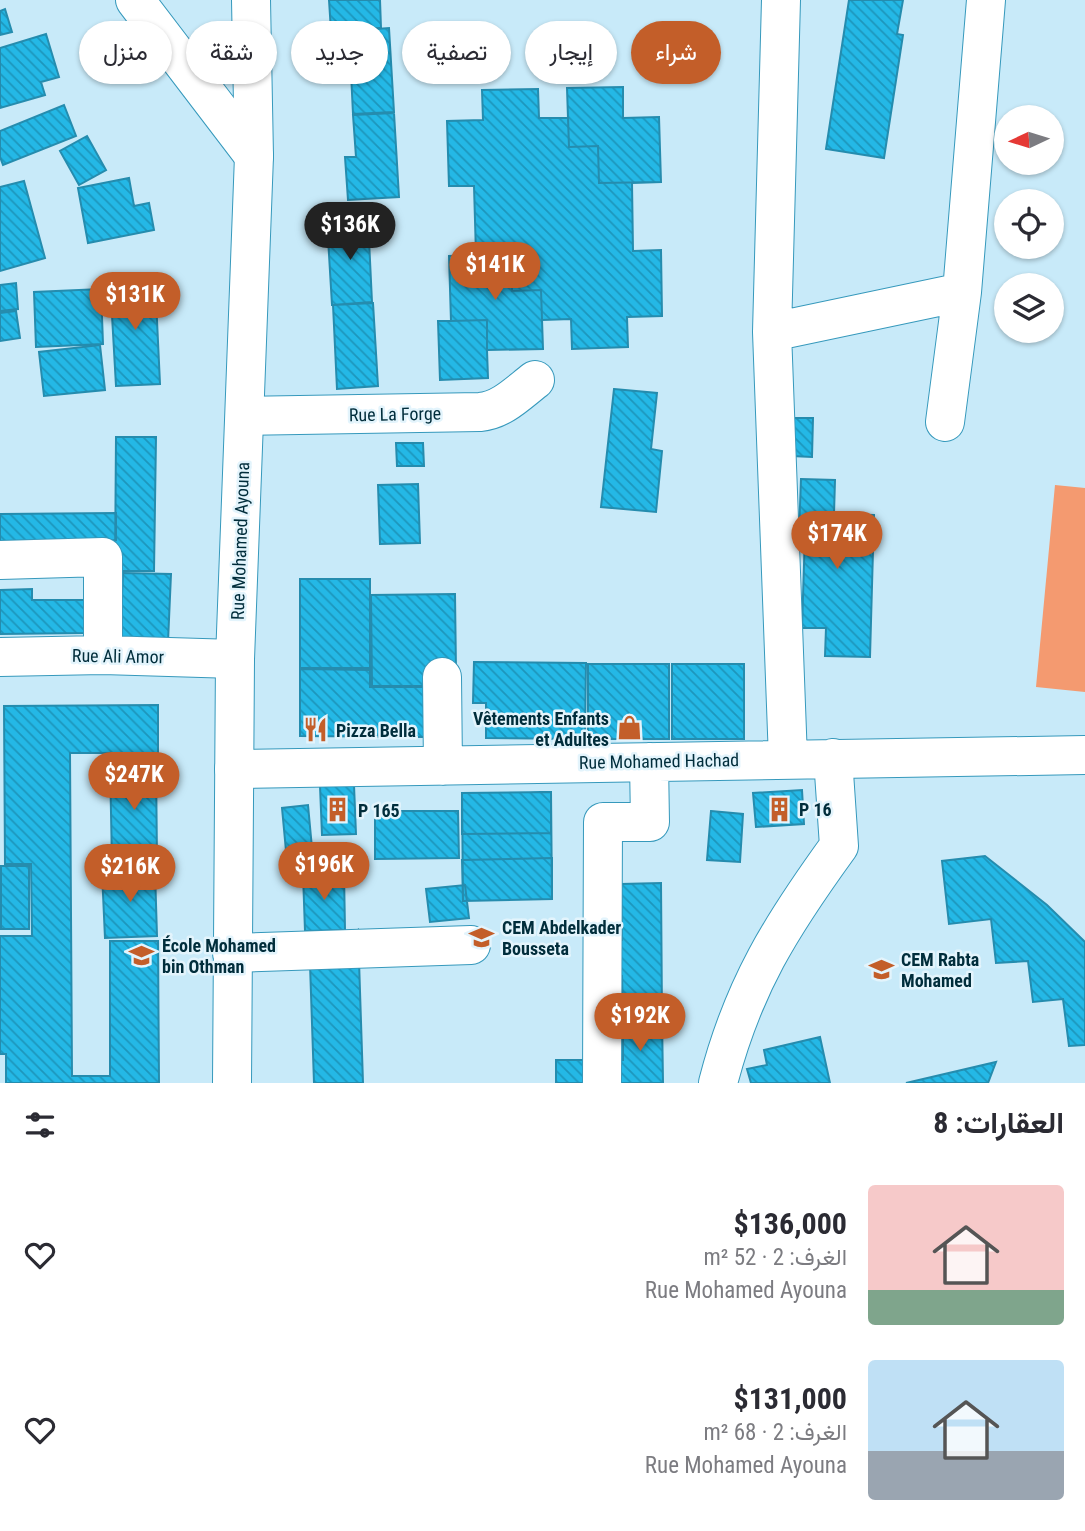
<!DOCTYPE html>
<html lang="ar">
<head>
<meta charset="utf-8">
<style>
	:root { --surface:#fff; --page:#f2f2f3; --text:#2b2b33; --muted:#7c7c81; --accent:#c35e29 }
	body { margin:0; font-family:"Roboto Condensed",Vazirmatn,sans-serif; background:var(--page); color:var(--text); direction:rtl; height:100vh; display:flex; flex-direction:column; font-size:26px; white-space:nowrap }
	* { box-sizing:border-box; margin:0 }
	p { font-size:23px; color:var(--muted) }
	.icon { flex:none; width:38px; height:38px; fill:none; stroke:currentColor; stroke-width:2; stroke-linecap:round; stroke-linejoin:round }
	.map { position:relative; height:1083px; overflow:hidden; direction:ltr }
	.sheet { display:flex; flex-direction:column; background:var(--surface); flex:1 }
	.sheet>* { flex:none }
	.hud { position:absolute; left:21px; top:21px; width:700px; height:63px; direction:rtl; display:flex; gap:14px }
	.needle { width:46px; rotate:266deg }
	.fabs { position:absolute; left:994px; top:105px; display:grid; gap:14px }
	.fabs a { display:grid; place-items:center; width:70px; height:70px; border-radius:50%; background:var(--surface); box-shadow:0 2px 5px #0004; font-size:35px }
	.price { position:absolute; translate:-50% -60px; padding:0 16px; border-radius:24px; background:var(--accent); color:#fff; font-size:23px; line-height:46px; filter:drop-shadow(0 2px 4px #0008) }
	.price::after { content:''; position:absolute; left:50%; top:42px; width:21px; height:16px; margin-left:-10px; background:inherit; clip-path:polygon(0 0,100% 0,50% 100%) }
	.price.on { background:#222; color:#fff }
	ul { padding:0; list-style:none }
	li { display:flex; align-items:center; gap:21px; height:175px; padding:0 21px }
	li span { display:grid; place-items:center; flex:none; width:196px; height:140px; border-radius:7px; color:#555 }
	li>.icon { margin-inline-start:auto }
	span .icon { width:84px; height:84px; fill:#fffc; stroke-width:1 }
	li b { font-size:30px }
	h2 { display:flex; justify-content:space-between; align-items:center; height:84px; padding:0 21px; font-size:30px }
	.tag { padding:0 24px; border-radius:32px; background:var(--surface); box-shadow:0 2px 5px #0004; font-size:24px; line-height:63px }
	.tag.on { background:var(--accent); color:#fff }
	.map>svg:first-child { display:block }
	.park { fill:#f49a70 }
	.building { fill:url(#building-back-hatch); stroke:#258cae; stroke-width:2 }
	.lines { fill:none; stroke-linecap:round; stroke-linejoin:round }
	.minor-casing { stroke:#3699bc; stroke-width:40 }
	.major-casing { stroke:#3699bc; stroke-width:40 }
	.minor { stroke:#fff; stroke-width:38 }
	.major { stroke:#fff; stroke-width:38 }
	.labels { text-anchor:middle; dominant-baseline:central; stroke-width:5; stroke-linejoin:round; paint-order:stroke }
	.street-label { font-size:18px; fill:#012d3b; stroke:#e3f4fc }
	.poi-label { font-size:18px; font-weight:bold; fill:#012d3b; stroke:#e3f4fc; text-anchor:start }
</style>
</head>
<body>
<div class="map">
<svg width="1085" height="1083" viewBox="0 0 1085 1083">
	<defs>
		<pattern id="building-back-hatch" width="6" height="6" patternUnits="userSpaceOnUse" patternTransform="scale(1.75)"><rect width="6" height="6" fill="#24b8e6"/><path d="M-1 5l2 2M0 0l6 6M5-1l2 2" fill="none" stroke="#1d96bc"/></pattern>
	</defs>
	<rect width="100%" height="100%" fill="#c8eaf9"/>
	<path class="park" d="M1055,485l30,3v204l-49,-5z"/>
	<path class="building" d="M329,0h51l1,28 -50,3z
		M849,0h54l-6,34 6,1 -19,123 -58,-9z
		M5,9l7,23 -12,3v-24z
		M389,28l5,84 -41,2 -4,-83z
		M46,34l13,43 -18,5 4,13 -45,13v-60z
		M623,87v31l36,-1 2,65 -62,1 -1,-37 -29,1 -2,-59z
		M623,87v31l36,-1 2,65 -29,1 1,68 28,-1 1,66 -35,1 1,30 -56,2 -1,-30 -29,1 1,29 -56,1 1,28 -48,2 -2,-59h13l-2,-65 27,-1 -2,-69h-25l-2,-65 36,-1 -1,-30 56,-1 1,29h29l-1,-30z
		M64,105l12,31 -73,29 -3,-8v-26z
		M394,113l5,84 -51,3 -3,-43h11l-3,-42z
		M87,136l19,34 -27,15 -19,-34z
		M129,178l5,28 15,-3 5,27 -66,13 -10,-55z
		M24,181l21,77 -45,13v-84z
		M368,219l4,83 -40,3 -5,-84z
		M511,254l1,37 29,-1 2,59 -56,1v-30l-36,1 -2,-65z
		M155,278l5,106 -44,2 -6,-106z
		M16,283l2,26 -18,2v-26z
		M101,289l2,55 -67,3 -2,-55z
		M373,303l5,83 -41,3 -4,-84z
		M16,311l4,27 -20,3v-28z
		M100,345l5,45 -61,6 -5,-44z
		M614,389l43,4 -6,56 11,2 -6,61 -55,-5z
		M793,418h20l-1,39 -20,-1z
		M116,437h40l-2,134h-39z
		M396,443h27l1,23h-27z
		M801,479l34,1 -1,34 40,1 -4,142 -45,-1 1,-28h-24l3,-95h-6z
		M418,484l2,59 -40,1 -2,-59z
		M116,513v27l-116,1v-27z
		M123,573l48,1 -3,68 -48,-2z
		M300,579h70v89h-70z
		M32,589v11h53v33l-85,1v-44z
		M455,594l1,78h-32v14h-52l-1,-91z
		M474,662l112,1 -1,76 -99,-1v-35h-13z
		M588,664h81v75h-81z
		M672,664h72v75h-72z
		M300,669l70,1v17h54v50l-124,-1z
		M158,705v48h-88l2,323h38v-135h48l1,142h-153v-29h-6v-118h32l-1,-72h-26l-1,-158z
		M156,762l1,99 -45,1 -2,-99z
		M354,785l2,49 -34,1 -2,-49z
		M802,790l2,34 -48,3 -3,-34z
		M551,792v41l-89,1v-41z
		M551,792l1,107 -89,2 -1,-108z
		M308,805l4,43 -26,3 -4,-43z
		M375,811h83l1,47 -84,1z
		M711,811l32,3 -3,48 -33,-2z
		M985,856l62,49 38,37v103l-16,1 -6,-47 -30,3 -5,-41 -32,2 -5,-44 -42,5 -7,-63z
		M552,858v41l-89,2 -1,-41z
		M1,866h28v63h-28z
		M155,871l2,65 -52,2 -3,-66z
		M344,873l1,57 -40,1 -2,-57z
		M661,883l1,135h-39l-1,-42h-12v-35l12,-1 -1,-56z
		M465,885l4,33 -39,4 -4,-33z
		M358,930l5,153h-49l-4,-119z
		M623,1018h39l1,65h-52v-22l12,-1z
		M820,1037l10,46h-79l-4,-14 20,-4 -3,-15z
		M556,1060h27v23h-27z
		M996,1062l-8,21h-82z"/>
	<g class="lines">
		<defs>
			<path id="minor" d="M135,0l119,156
				M781,0l-9,332 16,427
				M772,332l190,-40
				M245,416l235,-4c22,-2 38,-19 55,-32
				M945,422l17,-130 24,-292
				M0,560l103,-3v98
				M0,657l103,-2 132,4
				M442,677l1,89
				M234,769l851,-14
				M232,953l239,-8
				M602,1083l1,-261h47l-1,-60
				M718,1083c25,-97 63,-157 121,-237l-6,-88"/>
			<path id="major" d="M232,1083l3,-424 19,-503 -3,-156"/>
		</defs>
		<use href="#minor" class="minor-casing"/>
		<use href="#major" class="major-casing"/>
		<use href="#minor" class="minor"/>
		<use href="#major" class="major"/>
	</g>
	<defs>
		<symbol id="shop-bare" viewBox="-9 -9 18 18"><path d="M-5-2.5h2.3a2.7 3.5 0 0 1 5.4 0H5L5.5 6h-11ZM-1.5-2.5h3a1.5 2.3 0 0 0-3 0Z" fill="#c35e29" stroke="#e3f4fc" stroke-width="2.5" paint-order="stroke"/></symbol>
		<symbol id="restaurant-bare" viewBox="-9 -9 18 18"><path d="M-5-6h1v4h1v-4h1v4h1v-4h1v5L-1.5 .5V6h-2V.5L-5-1ZM5-6V6H3V1.5H1.5Q1.5-4 5-6Z" fill="#c35e29" stroke="#e3f4fc" stroke-width="2.5" paint-order="stroke"/></symbol>
		<symbol id="building-bare" viewBox="-9 -9 18 18"><path d="M-4-6H4V6H1V3H-1V6H-4ZM-2.5-4.3h1.7v1.8h-1.7ZM.8-4.3h1.7v1.8H.8ZM-2.5-1h1.7V.8h-1.7ZM.8-1h1.7V.8H.8Z" fill="#c35e29" stroke="#e3f4fc" stroke-width="2.5" paint-order="stroke"/></symbol>
		<symbol id="school-bare" viewBox="-9 -9 18 18"><path d="M0-5L7-2L0 1L-7-2ZM-4 1L0 2.5L4 1V4Q0 6-4 4Z" fill="#c35e29" stroke="#e3f4fc" stroke-width="2.5" paint-order="stroke"/></symbol>
	</defs>
	<g fill-rule="evenodd">
		<use href="#shop-bare" x="612" y="710" width="35" height="35"/>
		<use href="#restaurant-bare" x="298" y="712" width="35" height="35"/>
		<use href="#building-bare" x="762" y="792" width="35" height="35"/>
		<use href="#building-bare" x="320" y="792" width="35" height="35"/>
		<use href="#school-bare" x="464" y="920" width="35" height="35"/>
		<use href="#school-bare" x="124" y="938" width="35" height="35"/>
		<use href="#school-bare" x="864" y="952" width="35" height="35"/>
	</g>
	<g class="labels">
		<g class="street-label">
			<text transform="translate(395 414) rotate(-1)">Rue La Forge</text>
			<text transform="translate(240 541) rotate(-88)">Rue Mohamed Ayouna</text>
			<text transform="translate(118 656) rotate(1)">Rue Ali Amor</text>
			<text transform="translate(659 761) rotate(-1)">Rue Mohamed Hachad</text>
		</g>
		<g class="poi-label">
			<text x="609" y="718" text-anchor="end">Vêtements Enfants<tspan x="609" dy="21">et Adultes</tspan></text>
			<text x="336" y="730">Pizza Bella</text>
			<text x="799" y="809">P 16</text>
			<text x="358" y="810">P 165</text>
			<text x="502" y="927">CEM Abdelkader<tspan x="502" dy="21">Bousseta</tspan></text>
			<text x="162" y="945">École Mohamed<tspan x="162" dy="21">bin Othman</tspan></text>
			<text x="901" y="959">CEM Rabta<tspan x="901" dy="21">Mohamed</tspan></text>
		</g>
	</g>
</svg>
<div class="fabs">
<a><svg class="needle" viewBox="-14 -14 28 28"><path d="M0-13l5 13h-10z" fill="#e53935"/><path d="M0 13l5-13h-10z" fill="#7c7c81"/></svg></a>
<a><svg class="icon" aria-label="locate" viewBox="0 0 24 24"><circle cx="12" cy="12" r="6"/><path d="M12 2v4M12 18v4M2 12h4M18 12h4"/></svg></a>
<a><svg class="icon" aria-label="layers" viewBox="0 0 24 24"><path d="M12 4l9 5-9 5-9-5zM3 14l9 5 9-5"/></svg></a>
</div>
<b class="price on" style="left:350px;top:262px">$136K</b>
<b class="price" style="left:495px;top:302px">$141K</b>
<b class="price" style="left:135px;top:332px">$131K</b>
<b class="price" style="left:837px;top:571px">$174K</b>
<b class="price" style="left:134px;top:812px">$247K</b>
<b class="price" style="left:324px;top:902px">$196K</b>
<b class="price" style="left:130px;top:904px">$216K</b>
<b class="price" style="left:640px;top:1053px">$192K</b>
<div class="hud">
<a class="tag on">شراء</a>
<a class="tag">إيجار</a>
<a class="tag">تصفية</a>
<a class="tag">جديد</a>
<a class="tag">شقة</a>
<a class="tag">منزل</a>
</div>
</div>
<section class="sheet">
<h2>العقارات: 8<svg class="icon" aria-label="filters" viewBox="0 0 24 24"><path d="M4 7h16M4 17h16"/><circle cx="9" cy="7" r="2"/><circle cx="15" cy="17" r="2"/></svg></h2>
<ul>
<li><span style="background:linear-gradient(#f6c9c9 75%,#7fa58c 0)"><svg class="icon" aria-label="home" viewBox="0 0 24 24"><path d="M3 11l9-7 9 7M6 9v11h12V9"/></svg></span><div><b>$136,000</b><p>الغرف: 2 · 52 m²</p><p>Rue Mohamed Ayouna</p></div><svg class="icon" aria-label="heart" viewBox="0 0 24 24"><path d="M12 20l-8-8c-3-5 5-10 8-4 3-6 11-1 8 4z"/></svg></li>
<li><span style="background:linear-gradient(#bfe0f5 65%,#9aa5b1 0)"><svg class="icon" aria-label="home" viewBox="0 0 24 24"><path d="M3 11l9-7 9 7M6 9v11h12V9"/></svg></span><div><b>$131,000</b><p>الغرف: 2 · 68 m²</p><p>Rue Mohamed Ayouna</p></div><svg class="icon" aria-label="heart" viewBox="0 0 24 24"><path d="M12 20l-8-8c-3-5 5-10 8-4 3-6 11-1 8 4z"/></svg></li>
</ul>
</section>
</body>
</html>
